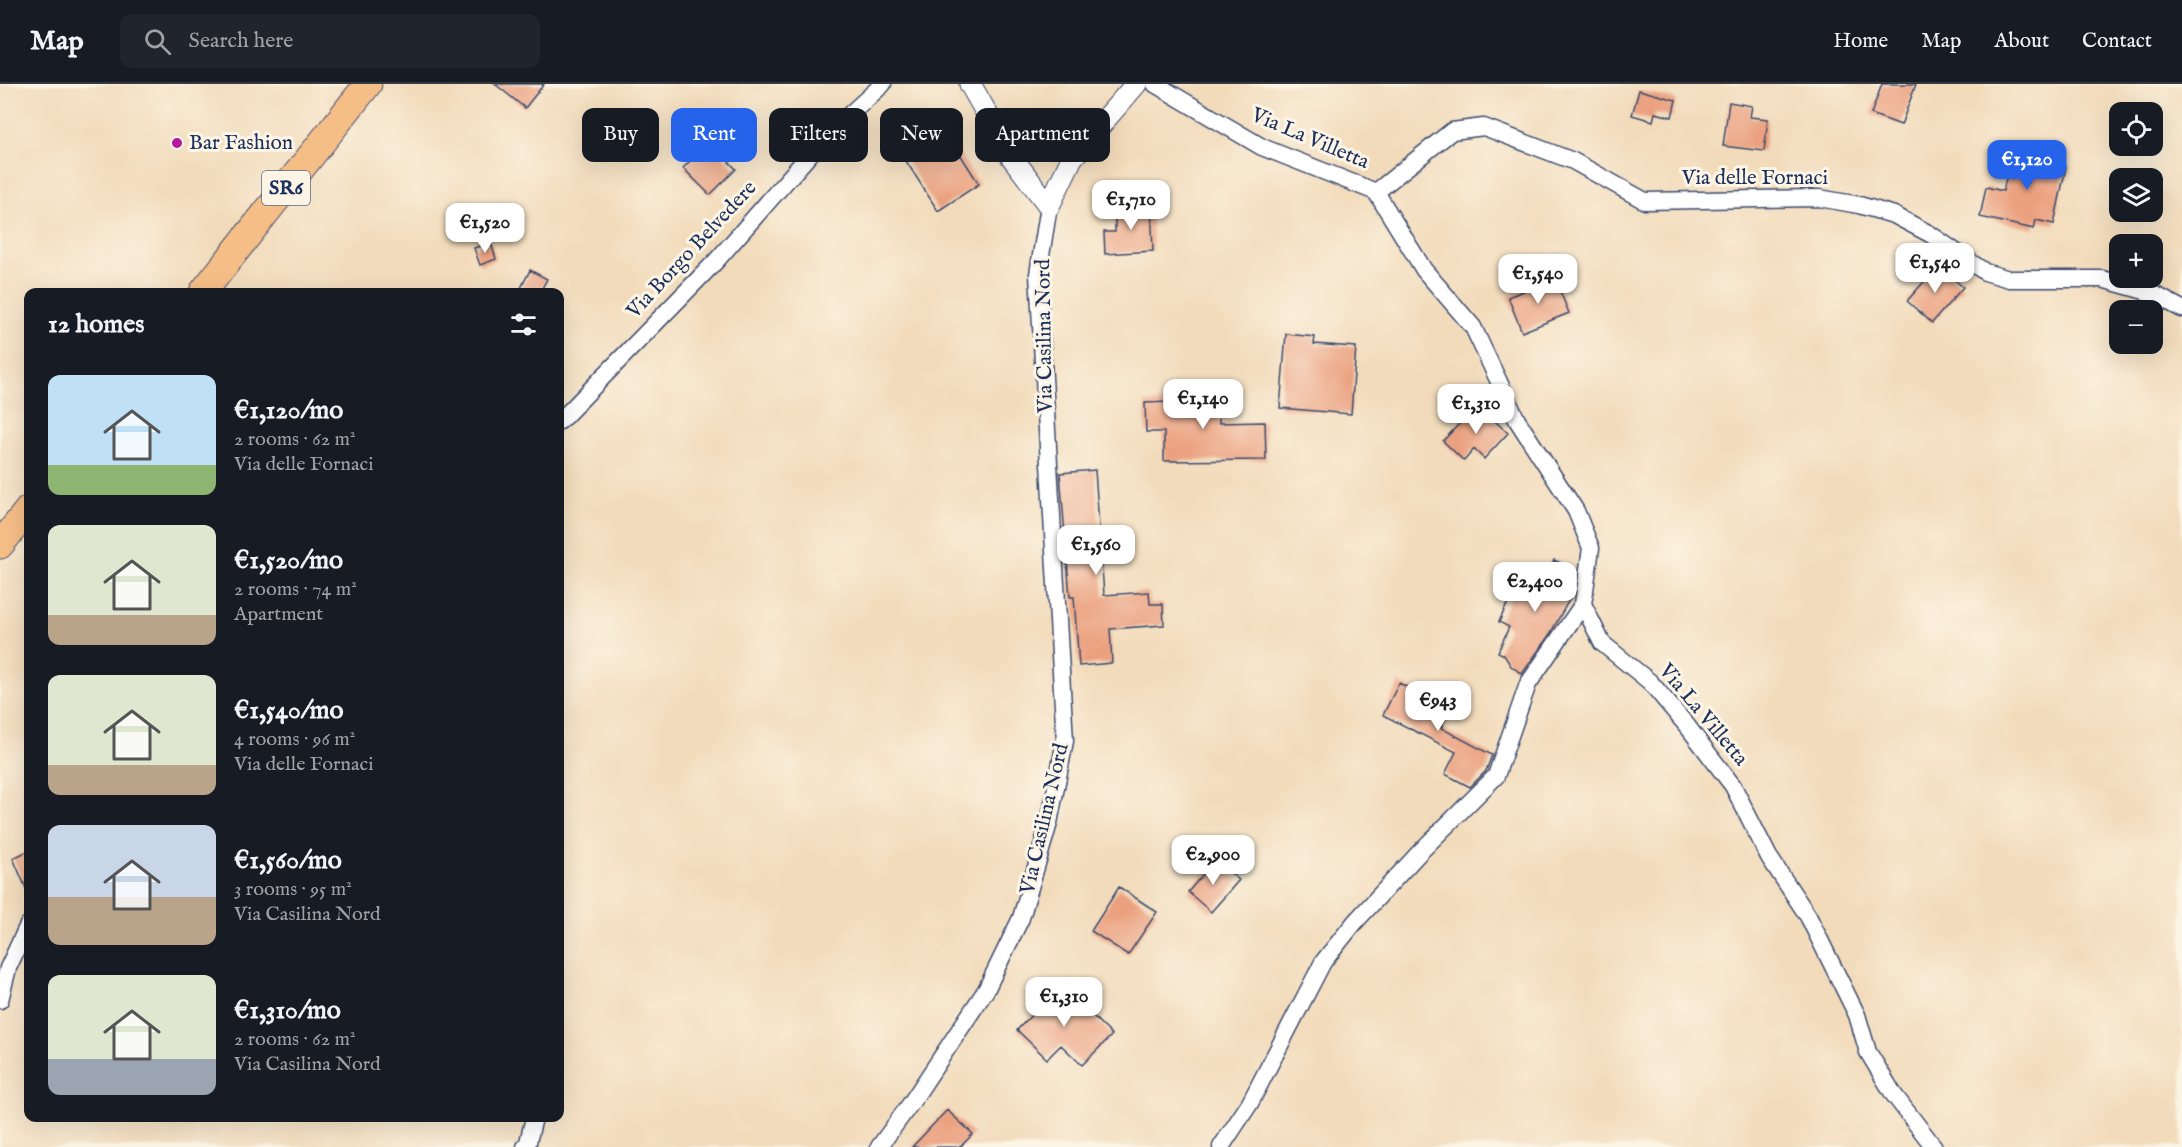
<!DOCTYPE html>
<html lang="en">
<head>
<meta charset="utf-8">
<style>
	:root { --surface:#171b24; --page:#20242c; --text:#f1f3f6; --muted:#9ea1a6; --line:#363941; --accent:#2563eb }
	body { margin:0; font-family:"IM FELL English",serif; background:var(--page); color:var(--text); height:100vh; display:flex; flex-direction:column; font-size:22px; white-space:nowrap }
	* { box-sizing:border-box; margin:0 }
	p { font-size:20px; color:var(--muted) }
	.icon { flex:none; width:33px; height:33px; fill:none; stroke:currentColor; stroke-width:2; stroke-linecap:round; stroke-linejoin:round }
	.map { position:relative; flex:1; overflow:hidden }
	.details { position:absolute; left:24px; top:204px; width:540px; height:834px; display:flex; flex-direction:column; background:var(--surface); border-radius:12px; box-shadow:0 6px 24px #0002 }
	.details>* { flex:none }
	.guide { position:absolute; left:582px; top:24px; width:570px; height:54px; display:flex; gap:12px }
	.tools { position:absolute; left:2109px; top:18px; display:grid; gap:12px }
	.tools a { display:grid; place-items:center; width:54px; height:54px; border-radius:12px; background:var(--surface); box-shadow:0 6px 24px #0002; font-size:30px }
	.price { position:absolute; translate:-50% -51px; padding:0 14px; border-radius:12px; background:#fff; color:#222; font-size:20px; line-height:39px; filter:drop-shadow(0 2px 3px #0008) }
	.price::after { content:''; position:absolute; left:50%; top:36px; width:18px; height:14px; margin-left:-9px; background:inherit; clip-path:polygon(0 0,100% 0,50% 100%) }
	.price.active { background:var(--accent); color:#fff }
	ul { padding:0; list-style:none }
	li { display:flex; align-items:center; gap:18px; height:150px; padding:0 24px }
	li span { display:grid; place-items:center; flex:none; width:168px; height:120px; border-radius:12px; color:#555 }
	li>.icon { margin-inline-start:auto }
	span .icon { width:72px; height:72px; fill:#fffc; stroke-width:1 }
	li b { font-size:26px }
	h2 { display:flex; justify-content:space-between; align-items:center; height:72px; padding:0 24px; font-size:26px }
	.pill { padding:0 21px; border-radius:12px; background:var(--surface); box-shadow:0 6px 24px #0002; font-size:21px; line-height:54px }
	.pill.active { background:var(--accent); color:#fff }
	header { display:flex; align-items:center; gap:36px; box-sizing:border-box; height:84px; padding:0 30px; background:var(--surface); border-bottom:2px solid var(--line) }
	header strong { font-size:28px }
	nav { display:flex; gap:33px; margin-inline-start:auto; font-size:21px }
	.search { width:420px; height:54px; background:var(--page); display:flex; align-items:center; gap:15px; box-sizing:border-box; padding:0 21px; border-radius:12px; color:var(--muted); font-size:22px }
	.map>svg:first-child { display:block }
	.building { fill:#eba180 }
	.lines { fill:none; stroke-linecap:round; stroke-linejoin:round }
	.minor-casing { stroke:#3b496c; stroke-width:19 }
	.tertiary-casing { stroke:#3b496c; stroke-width:23 }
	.primary-casing { stroke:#3b496c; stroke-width:29 }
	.minor { stroke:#fff; stroke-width:16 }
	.tertiary { stroke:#fff; stroke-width:21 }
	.primary { stroke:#f6be87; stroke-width:27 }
	.poi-dot { fill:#b5179e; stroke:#fcf5e5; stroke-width:2 }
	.labels { text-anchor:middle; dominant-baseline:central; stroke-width:6; stroke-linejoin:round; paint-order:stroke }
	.shield { fill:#fcf5e5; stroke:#5e6a86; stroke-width:1.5 }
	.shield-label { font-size:20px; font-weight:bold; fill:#1b2f5e }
	.street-label { font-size:21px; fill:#1b2f5e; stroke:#fcf5e5 }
	.poi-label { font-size:21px; fill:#1b2f5e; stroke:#fcf5e5; text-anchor:start }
</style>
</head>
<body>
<header>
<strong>Map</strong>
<div class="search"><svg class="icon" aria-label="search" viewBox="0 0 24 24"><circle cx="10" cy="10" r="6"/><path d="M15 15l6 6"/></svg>Search here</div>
<nav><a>Home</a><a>Map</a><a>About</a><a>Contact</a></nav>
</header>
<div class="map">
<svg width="2182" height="1063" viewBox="0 0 2182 1063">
	<rect width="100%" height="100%" fill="#fcf5e5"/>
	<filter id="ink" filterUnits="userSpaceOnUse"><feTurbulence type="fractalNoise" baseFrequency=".0167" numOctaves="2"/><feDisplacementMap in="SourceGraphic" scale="12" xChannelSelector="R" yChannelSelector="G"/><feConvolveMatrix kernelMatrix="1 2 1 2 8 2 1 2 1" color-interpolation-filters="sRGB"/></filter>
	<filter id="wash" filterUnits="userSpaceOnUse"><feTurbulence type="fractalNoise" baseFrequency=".008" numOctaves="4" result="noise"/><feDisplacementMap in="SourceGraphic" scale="24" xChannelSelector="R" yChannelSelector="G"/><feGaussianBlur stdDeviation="1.35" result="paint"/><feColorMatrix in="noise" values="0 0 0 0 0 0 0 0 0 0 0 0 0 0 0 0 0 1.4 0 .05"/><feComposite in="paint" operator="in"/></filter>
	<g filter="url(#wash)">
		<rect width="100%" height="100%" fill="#f2dbbb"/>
		<g id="blocks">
			<path class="building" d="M495,0h49l-19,24z
				M1882,0h34l-15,41 -30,-11z
				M1639,6l37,10 -4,17 -17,-4 -2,8 -21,-6z
				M1729,18l23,4 -2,11 18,2 -4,32 -41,-5z
				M948,51l31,49 -41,27 -32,-50z
				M709,58l27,27 -26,26 -27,-27z
				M2019,61l38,8 -2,12 11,2 -12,57 -18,-4 -2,9 -54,-12 6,-30 17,4 6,-25 6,1z
				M1151,120l2,47 -48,3 -1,-22h11v-21l17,-1v-5z
				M491,159l5,16 -16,6 -6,-17z
				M1938,182l25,21 -31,36 -25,-22z
				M530,186l17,9 -7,13h-21z
				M1555,195l14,34 -47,19 -14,-35z
				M1286,250l29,3 -1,7 42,3 -5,67 -71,-6z
				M1218,307l1,32 46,-1 1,38 -102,1v-29h-18l-1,-29 23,-1v-10z
				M1477,321l31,28 -24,26 -10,-10 -10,12 -21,-20z
				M1095,386l9,125 45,-3 1,12h13l1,21 -54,4 2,34 -33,3 -5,-69h-4l-10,-124z
				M1554,476l23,11 -2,18 -25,45 -28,40 -11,-8 -7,-11 -6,-3 11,-25 -10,-5 23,-50 22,10z
				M1399,599l52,26 -10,19 51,27 -6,16 -16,16 -25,-13 11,-22 -73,-37z
				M28,767v42l-15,-35z
				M1215,776l24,20 -28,32 -23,-20z
				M1119,803l38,25 -29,43 -37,-24z
				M1061,901l51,50 -30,30 -21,-20 -14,14 -30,-29z
				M947,1026l26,24 -13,13h-48z"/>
		</g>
	</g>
	<g filter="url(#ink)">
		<use href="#blocks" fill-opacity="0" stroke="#3b496c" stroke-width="1.5"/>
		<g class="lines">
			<defs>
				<path id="minor" d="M1155,0l107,63 114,45 48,78 49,57 44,93 59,91 15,37 -8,56 19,39 48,39 38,45 45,59 36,71 39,59 49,99 11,37 26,43 40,52
					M1376,108l76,-61 32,-4 89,34 72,40 174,-3 40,7 35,10 36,19 55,38 24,7h93l50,14 30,16
					M560,337l157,-161 108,-123 58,-53
					M0,916l8,-32 20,-43
					M525,1063l3,-5 6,-24
					M879,1063l32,-44 75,-113 35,-72 28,-95 16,-82 -27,-467 11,-68
					M1221,1063l29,-44 73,-141 32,-40 64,-69 77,-77 32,-92 55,-80"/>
				<path id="tertiary" d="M970,0l41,72 38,50 23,-48 64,-74"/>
				<path id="primary" d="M203,208l165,-208
					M0,461l28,-35"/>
			</defs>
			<use href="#minor" class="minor-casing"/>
			<use href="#tertiary" class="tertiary-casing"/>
			<use href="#primary" class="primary-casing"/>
			<use href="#minor" class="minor"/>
			<use href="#tertiary" class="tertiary"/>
			<use href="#primary" class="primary"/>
		</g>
	</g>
	<circle class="poi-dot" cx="177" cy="59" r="6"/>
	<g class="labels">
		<rect class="shield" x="262" y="87" width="48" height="34" rx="4.5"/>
		<g class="shield-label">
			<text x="286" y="104">SR6</text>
		</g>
		<g class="street-label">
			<text transform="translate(1310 55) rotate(23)">Via La Villetta</text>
			<text x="1755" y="94">Via delle Fornaci</text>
			<text transform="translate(692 166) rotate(-47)">Via Borgo Belvedere</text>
			<text transform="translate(1045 252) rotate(-91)">Via Casilina Nord</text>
			<text transform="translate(1703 631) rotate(50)">Via La Villetta</text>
			<text transform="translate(1045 735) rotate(-77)">Via Casilina Nord</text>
		</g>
		<g class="poi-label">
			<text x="189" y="59">Bar Fashion</text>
		</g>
	</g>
</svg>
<div class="tools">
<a><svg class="icon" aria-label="locate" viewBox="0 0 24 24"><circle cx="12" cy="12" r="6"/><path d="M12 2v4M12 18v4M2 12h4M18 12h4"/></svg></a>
<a><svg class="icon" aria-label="layers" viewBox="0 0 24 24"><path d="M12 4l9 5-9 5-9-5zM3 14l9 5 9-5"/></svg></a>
<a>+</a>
<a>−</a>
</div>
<b class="price active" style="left:2027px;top:107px">€1,120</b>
<b class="price" style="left:1131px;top:147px">€1,710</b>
<b class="price" style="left:485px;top:170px">€1,520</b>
<b class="price" style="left:1935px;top:210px">€1,540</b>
<b class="price" style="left:1538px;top:221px">€1,540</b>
<b class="price" style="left:1203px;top:346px">€1,140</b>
<b class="price" style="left:1476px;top:351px">€1,310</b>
<b class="price" style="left:1096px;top:492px">€1,560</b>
<b class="price" style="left:1535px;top:529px">€2,400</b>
<b class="price" style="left:1438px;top:648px">€943</b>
<b class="price" style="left:1213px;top:802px">€2,900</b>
<b class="price" style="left:1064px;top:944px">€1,310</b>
<div class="guide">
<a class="pill">Buy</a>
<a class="pill active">Rent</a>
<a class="pill">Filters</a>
<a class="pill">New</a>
<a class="pill">Apartment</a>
</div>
<section class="details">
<h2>12 homes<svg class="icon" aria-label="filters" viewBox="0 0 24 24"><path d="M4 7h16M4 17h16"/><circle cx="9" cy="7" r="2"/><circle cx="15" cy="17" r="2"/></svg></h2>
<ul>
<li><span style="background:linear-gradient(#bfe0f5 75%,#8fb573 0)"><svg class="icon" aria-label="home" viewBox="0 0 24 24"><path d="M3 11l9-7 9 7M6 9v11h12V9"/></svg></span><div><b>€1,120/mo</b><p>2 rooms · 62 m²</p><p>Via delle Fornaci</p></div></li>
<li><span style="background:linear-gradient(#dfe7d0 75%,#b9a48a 0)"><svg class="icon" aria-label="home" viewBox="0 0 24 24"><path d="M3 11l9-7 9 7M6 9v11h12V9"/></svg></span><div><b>€1,520/mo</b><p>2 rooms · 74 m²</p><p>Apartment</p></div></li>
<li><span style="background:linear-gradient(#dfe7d0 75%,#b9a48a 0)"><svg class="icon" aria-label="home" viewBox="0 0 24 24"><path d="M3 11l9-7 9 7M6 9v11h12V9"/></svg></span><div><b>€1,540/mo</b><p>4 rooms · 96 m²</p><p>Via delle Fornaci</p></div></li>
<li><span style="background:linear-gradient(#c9d6e8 60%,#b9a48a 0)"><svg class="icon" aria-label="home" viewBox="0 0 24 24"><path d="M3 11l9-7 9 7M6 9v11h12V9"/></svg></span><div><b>€1,560/mo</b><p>3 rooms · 95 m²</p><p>Via Casilina Nord</p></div></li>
<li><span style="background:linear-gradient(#dfe7d0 70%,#9aa5b1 0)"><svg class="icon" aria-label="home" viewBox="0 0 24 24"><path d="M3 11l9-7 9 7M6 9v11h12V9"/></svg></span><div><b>€1,310/mo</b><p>2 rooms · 62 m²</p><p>Via Casilina Nord</p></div></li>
</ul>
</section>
</div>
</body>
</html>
